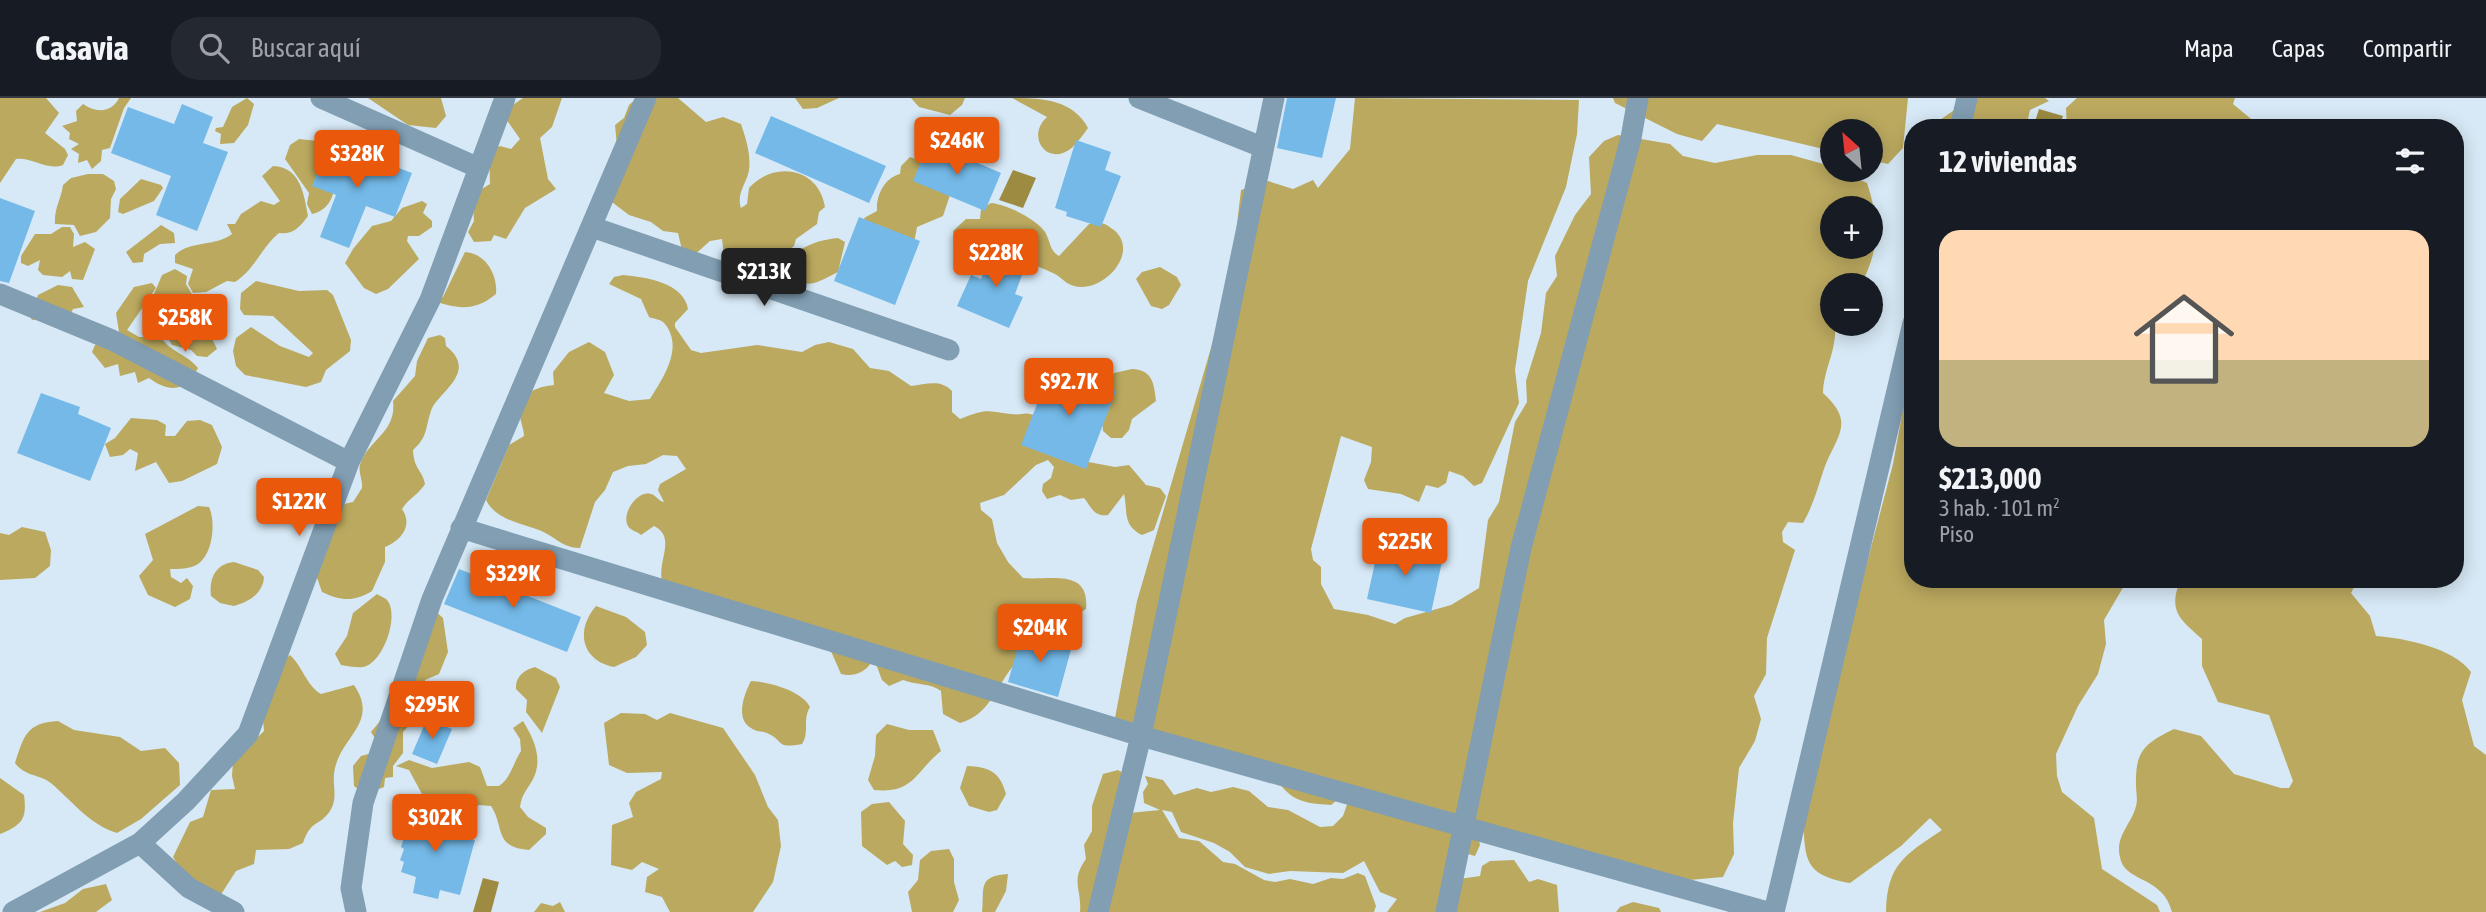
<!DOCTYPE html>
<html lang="es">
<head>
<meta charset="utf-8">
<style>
	:root { --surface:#171b24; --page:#242831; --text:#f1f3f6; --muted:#9ea1a6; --line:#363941; --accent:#ea580c }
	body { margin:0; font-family:"Asap Condensed",sans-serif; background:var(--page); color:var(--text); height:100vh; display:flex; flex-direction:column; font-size:26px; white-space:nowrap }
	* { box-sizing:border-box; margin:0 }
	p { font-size:23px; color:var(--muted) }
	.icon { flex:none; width:38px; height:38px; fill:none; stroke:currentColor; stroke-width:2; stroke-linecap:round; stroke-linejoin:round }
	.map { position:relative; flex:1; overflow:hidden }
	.drawer { position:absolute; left:1904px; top:21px; width:560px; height:469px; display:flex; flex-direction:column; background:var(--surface); border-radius:28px; box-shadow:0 4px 18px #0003 }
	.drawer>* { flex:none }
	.needle { width:46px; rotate:333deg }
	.tools { position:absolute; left:1820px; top:21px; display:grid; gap:14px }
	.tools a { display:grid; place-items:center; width:63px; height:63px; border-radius:50%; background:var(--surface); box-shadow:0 4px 18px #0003; font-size:35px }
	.price { position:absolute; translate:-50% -60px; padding:0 16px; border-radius:7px; background:var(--accent); color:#fff; font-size:23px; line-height:46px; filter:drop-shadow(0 2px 4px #0008) }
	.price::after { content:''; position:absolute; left:50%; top:42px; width:21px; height:16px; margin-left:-10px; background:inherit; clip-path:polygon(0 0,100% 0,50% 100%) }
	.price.on { background:#222; color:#fff }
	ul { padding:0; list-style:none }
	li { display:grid; align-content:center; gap:14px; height:371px; padding:0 35px }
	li+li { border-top:2px solid var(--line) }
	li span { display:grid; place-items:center; height:217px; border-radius:21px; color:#555 }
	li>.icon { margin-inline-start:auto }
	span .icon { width:126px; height:126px; fill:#fffc; stroke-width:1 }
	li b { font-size:30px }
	h2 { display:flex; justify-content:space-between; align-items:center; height:84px; padding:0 35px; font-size:30px }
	header { display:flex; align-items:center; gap:42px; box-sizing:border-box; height:98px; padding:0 35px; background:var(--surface); border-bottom:2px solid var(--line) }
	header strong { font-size:33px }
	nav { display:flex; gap:38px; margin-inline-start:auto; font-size:24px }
	.search { width:490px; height:63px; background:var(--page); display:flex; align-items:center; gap:18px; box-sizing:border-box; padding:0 24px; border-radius:28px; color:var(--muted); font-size:26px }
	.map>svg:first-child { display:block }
	.forest { fill:#bba95f; fill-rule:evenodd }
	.water { fill:#9d8b41 }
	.building { fill:#74b9e8 }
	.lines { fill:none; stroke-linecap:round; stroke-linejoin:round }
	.street { stroke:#819eb2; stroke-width:21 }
</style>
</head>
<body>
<header>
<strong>Casavia</strong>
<div class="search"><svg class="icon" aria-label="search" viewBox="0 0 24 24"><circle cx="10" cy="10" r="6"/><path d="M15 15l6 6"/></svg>Buscar aquí</div>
<nav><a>Mapa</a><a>Capas</a><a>Compartir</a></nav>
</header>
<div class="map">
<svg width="2486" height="814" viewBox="0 0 2486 814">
	<rect width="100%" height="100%" fill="#d7e9f6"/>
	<path class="forest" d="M0,0h46l13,15 -14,20 20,16 3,6 -5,10c-17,6 -30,-8 -47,-6l-16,24z
		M119,0h12l-7,10 -14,40 -8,2 -1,11 -9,8 -5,-9 -9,3 1,-9 -8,-5 8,-5 -10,-5 1,-6 -8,-7 15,-5 -1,-10 7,-7c12,9 29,9 36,-6z
		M247,0l7,6 -6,21 -14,18 -14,1 1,-10 -6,-3 1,-3 7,-1 9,-20z
		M368,0h73l5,18 -10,12 -28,-3z
		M523,0h39l-10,29 -12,11 8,41 8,10 -31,19 -19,31 -12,-4 -3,6 -17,1 -6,-10 6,-11 -2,-26 18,-11 -1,-33 11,-5 11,3 9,-10 -14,-20 4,-12z
		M637,0h41l28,24 17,-5 18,7c5,15 10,30 8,46 -2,13 -13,23 -8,38l6,-4 2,-16c25,-28 70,-20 76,19l-6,5 -2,12 -21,15 -2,7 -28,21 -11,-1 -4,5 -8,-9 -4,5 -9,-2 -6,-9 -2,-17 -12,2 -18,16 -10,-7 -4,-17 -15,-2 -12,-9 -22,-7 -21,-16 9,-53 -2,-21 9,-7 5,-13z
		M795,0h44l-22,10 -14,1z
		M911,0h54l-3,7 -12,10 -31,-8z
		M1012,0c28,0 61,1 76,30 -5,7 -12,17 -19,22 -23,15 -43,-14 -22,-33z
		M1355,0l224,2 -2,34 -11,53 -38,94 -13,89 4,33 -37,80 -8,3 -11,-10 -14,-5 -3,12 -8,5 -12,-3 -7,17 -18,-8 -33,-5 -4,-9 7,-18 1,-15 -31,-11 -30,113 2,11 8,7v17l13,25 34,6 27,9 10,-6 46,-13 28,-17 9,-68 11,-18 16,-80 12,-20 -1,-21 15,-48 5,-40 11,-17 -2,-20 20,-41 16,-21 -2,-37 15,-16 14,-6 52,9 13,12 32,7 42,-8h34l36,10 40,18c13,40 13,64 -6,102h-29v39h3c2,28 -11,43 -12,69 32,29 15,41 2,73 -7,20 -11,38 -22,57l-15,-1 -6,10 1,10 12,8 -28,88 -1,36 -12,22 7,23 -6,22 -16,27 -6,55 1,31 -11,23 -45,4 -200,-44 2,8 -5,11 -7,-2 -9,25 21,-3 2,-10 8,-5 24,-1 15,22 9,-3 19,6 2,27h-172l10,-13 -17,-7 -16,-31 -21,12 -53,-2 -21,3 -24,-7 -15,-15 -16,-9 -33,-11 -9,-20 -10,-2 17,28 20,3 24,21 12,2 29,16 11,2 15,-3 23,5 18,-6 12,1 15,-6 7,3 11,30 -2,6h-294c2,-23 -10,-31 6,-53l-2,-14 8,-14v-25l11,-32 15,-4 7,4 4,39 31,-3 -16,-7 -1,-11 5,-8 -3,-8 18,4 11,15 23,-7 14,4 22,-5 16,4 19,16 20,3 32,17 13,-1 10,-10 6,-17 21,-9 -23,2 -16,13c-30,-2 -39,-4 -57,-28l-159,-59 22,-117 93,-318 11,-93 27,-9 25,8 20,-9 5,8 32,-39zM1832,110h39v39h-39z
		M1613,0h295l-5,50 -15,16 -17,-4v-29h-39v20l-115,-27 -15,17 -25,-7 -62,-31z
		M1972,0h73l4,3 -19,9 -2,9 10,9h-110z
		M2077,0h158l-2,6 29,24h-195l-1,-20z
		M299,41l19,2c19,19 27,65 -6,73l-5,-10 2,-11 -24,-34 5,-14z
		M910,59l12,4 29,31 -8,24 -26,11 -3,16 -48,-21 -2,-4 13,-7c-1,-15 7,-33 23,-37l1,-8z
		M273,68c28,1 31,29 35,50 -8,11 -15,19 -29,17 -18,15 -24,36 -44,49l-8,-1 -21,11 -13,1 -5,-9 5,-15 -18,-6v-8c16,-15 40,-8 57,-21l-5,-10h8l6,-10 20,-13 13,4 6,-4 -18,-25z
		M88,76h15l11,7 2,8 -5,10 -1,19 -14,14 -16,4 -6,-11 -19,-1c-1,-16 6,-24 8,-39l8,-7z
		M141,81l20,6 2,3 -9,13 -31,13 -5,-2 2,-13z
		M422,103l5,3 -4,9 9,8v6l-13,9h-11l-1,5 12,18 -31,30 -12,5 -12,-6 -19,-25 8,-14 19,-23 19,-5 11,-13z
		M991,105c15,1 47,17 54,29 6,10 4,18 14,24l30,-32c11,-3 16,-1 25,6 27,23 -12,64 -40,56 -8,-2 -12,-8 -19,-12 -23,-11 -28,-8 -32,-36l-6,-3 -9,8 -16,1 -10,12 -12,7 -16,-20 -1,-12 13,-12h14l1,-10z
		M161,127l13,8 1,10 -15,1 -16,10 -1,8 -10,1 -7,-11z
		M62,129h8l4,7 -1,13 12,-5 10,7 -12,31 -11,-1 -2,-8 -8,6 -19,-2 -5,-5 2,-10 -12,6 -7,-3v-7l14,-22h16z
		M838,140l7,4 -7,30c-19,9 -30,19 -47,4l1,-19c13,-13 28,-17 46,-19z
		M1913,149v46l-8,-7z
		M465,154c20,1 33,22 31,42 -23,19 -40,14 -66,6l13,-3z
		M1160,169l17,10 4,8 -12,20 -7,4 -11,-3 -15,-27 6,-7z
		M175,171l12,7 -1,8 7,12 17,1v15l-10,2 17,35 -10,8 -10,-1 -6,-6 -19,-5 -23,-39 13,-31z
		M623,177c23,2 61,8 65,34l-13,14v4l16,23 10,3 56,-8 45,7 13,-7 14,-3 24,7 17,19 19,3 22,15c15,-2 30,-7 41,5v21l8,7c28,-11 24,-8 51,-5 13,2 12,-4 28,3l44,44 32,6 14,-2 17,20 14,3 6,8 -12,34 -12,5c-20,-10 -14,-24 -18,-41l-16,21c-14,2 -16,-7 -24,-17l-13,2 -11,-5 -13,4 -5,-8 1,-7 8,-6 3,-11 -6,-7 -12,5 -32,30 -24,8 1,7 11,9 5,24 11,19 15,16c25,3 67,-11 63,31 -23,15 -54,34 -72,56 -18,21 -24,50 -54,58l-17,-9 -2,-23c-10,-8 -26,-6 -38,-11l-14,6 -7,-6 -6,-16 -5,-1c-7,10 -18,14 -30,11l-11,-25 -167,-65c-8,-21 15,-46 -9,-58l-13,9c-4,-4 -10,-4 -13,-9 -7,-12 9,-36 23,-32 5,1 7,7 13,8l-6,-12 2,-6 26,-15 -9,-13 -14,-1 -17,9 -18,2 -15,6 -8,18 -10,12 -15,46c-13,0 -20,-6 -31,-13 -19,-12 -51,-11 -63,-35l23,-55 15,-9c0,-8 -5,-17 -4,-24 3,-21 17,-25 34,-27l-1,-13 16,-20 20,-10 16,10 9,23 -10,18 25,8 21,-2c13,-21 34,-51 15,-75 -4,-5 -11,-5 -16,-7l-8,-18 -32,-15 5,-7z
		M256,183l43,10 28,-1 6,5 18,45 -1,11 -24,19 -5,12 -15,5 -61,-12 -9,-9 -3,-15 3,-13 15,-11 29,19 29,11 4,-4 -40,-37 -29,-1 -4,-6 1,-16z
		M152,185l4,5 -29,42 12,7h22c9,15 26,17 37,31 -11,24 -29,25 -49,10l-11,5 -3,-11 -15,4 -2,-12 -13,4 -13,-16 3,-7 17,-5 7,-8 -3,-19 18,-26z
		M58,187l14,2 12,20 -11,2 -3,6 -38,5 -2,-4 8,-21z
		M440,237l5,3 1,8c34,27 -10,47 -15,65 -6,17 -3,26 -18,39 1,20 9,19 12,34 -6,10 -16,14 -23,25 11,16 0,31 -17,38v15l-13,29c-18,11 -31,10 -50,1l-7,-20 20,-66 18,-4 9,-14c1,-8 -4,-16 -2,-23 7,-25 37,-32 33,-64l22,-25 2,-15 11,-23z
		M1913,257v224h215l-24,41 2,24 -8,30 -20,32 -22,48 1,22 5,16 32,26 8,51 55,36 3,7h-274c1,-48 19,-57 56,-82l-12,-12 -29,28 -51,37c-52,-9 -43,-28 -48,-73l91,-346z
		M1132,271c21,1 22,15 24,32l-24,18 -3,11 -7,8h-11l-8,-7 -3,-33 14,-25z
		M131,320l26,2 9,5 -1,11h10l12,-15 13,-1 12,5 10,22 -5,17 -35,17 -13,2 -13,-21 -21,9 3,-18 -8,-4 -7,6 -13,2 -5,-13 10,-6z
		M198,408l11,1c7,15 4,47 -11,57 -8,5 -19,5 -28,5l1,8 10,6 6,-5 6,8 -3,13 -15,8 -27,-12 -9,-19 14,-16 -8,-26z
		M22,429l23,5 6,18 -1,16 -15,12 -35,2v-47l9,2z
		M234,464l24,8 6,7c-1,17 -16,25 -30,29l-14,-3 -9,-7c-2,-17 4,-32 23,-34z
		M2181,481h177l-7,14 19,23 6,20c28,2 78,12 95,36l-9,28 12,46 12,9v157h-314c-9,-35 -44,-30 -51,-51 -8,-24 10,-35 15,-55 2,-6 0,-14 0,-21 -1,-34 9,-42 38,-56l27,7 33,38 47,14h8l4,-7 -24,-66 -51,-13 -16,-36v-27c-22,-20 -35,-28 -21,-60z
		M377,496c1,1 10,5 10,6 13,15 -4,64 -24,67 -6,1 -15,-1 -22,-2l-6,-11 12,-18 6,-23z
		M596,508l30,11 19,15 2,13 -11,12 -22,10c-34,-7 -38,-38 -18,-61z
		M433,511l10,9 5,34 -9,22 -14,6 2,26 -24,26v21l-10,13v11l-8,1 -1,9c-11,5 -21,7 -30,-1l-1,-20 8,-10 11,-3 6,-10 -7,-11 14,-17z
		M290,557c13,12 16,30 31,39l33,-9c25,37 -11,50 -19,83 -4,16 4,29 -5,43 -11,16 -19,8 -27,32l-14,6 -33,1 -2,14 -18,7 -16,25 -34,-18 -13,-21 17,-35 13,-5 8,-27 24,-1 -3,-13 1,-15 31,-30 -3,-37 14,-26z
		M535,569l21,11 4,9 -18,46 -16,-21 1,-12 -11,-11c-1,-12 8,-19 19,-22z
		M751,583c18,1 51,10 59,26 -8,13 0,25 -8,37 -27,5 -17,-3 -35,-11 -5,-2 -11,-1 -16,-5 -16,-9 -7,-34 0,-47z
		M621,615l24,1 12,6 13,-7 53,15 32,47 13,32 10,13 3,26 -8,36 -20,30h-83l-8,-15 -17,-5 2,-15 12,-8 -17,-7 -10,8 -21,-5 1,-40 21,-8 -4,-14 7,-11 25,-13 1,-7 -35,1 -18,-8 -5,-42z
		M58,623l16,9 46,7 21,14 24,-3 14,15 1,22 -39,34 -24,14c-27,-8 -45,-32 -65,-49 -11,-10 -27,-7 -37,-21 9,-27 11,-40 43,-42z
		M523,623c11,18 21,39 9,60 -6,10 -10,13 -12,26l8,10 18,11v6l-17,16c-36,-3 -24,-23 -38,-44l-12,-1 -16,8 -15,-7h-11l-15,-12 -13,-24 -13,-4 13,-6 23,8 37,-6 11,5 7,19h12c12,-8 14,-23 22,-35l-1,-12 -7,-11z
		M887,626l22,6h24l8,21c-26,21 -27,43 -67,39l-6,-10 7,-24 1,-21z
		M967,668c23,1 33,6 39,28l-9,16 -8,2 -20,-6 -9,-18z
		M0,680l24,17c3,23 -1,30 -24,39z
		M889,704l16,19 -2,23 10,11 -1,10 -10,2 -7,-6 -8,4 -25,-19 -1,-34 11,-8z
		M949,751l5,10v23l5,18 -6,12h-41l-4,-20 10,-12 2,-20 11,-9z
		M1008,776l-2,17 -11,21h-13c3,-22 -6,-36 26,-38z
		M106,786l6,16 -16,12h-56l25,-9 18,-14z
		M560,804l5,10h-31l7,-9 12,3z
		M1633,804l26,6 2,4h-45l4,-5z"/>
	<path class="water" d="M2039,11l24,7 -4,12h-26z
		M1013,72l23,8 -13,30 -24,-8z
		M483,780l16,4 -8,30h-18z"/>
	<path class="building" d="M1287,0h49l-14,60 -45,-10z
		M182,6l31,13 -10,26 25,9 -31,79 -41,-16 15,-39 -60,-23 17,-46 46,17z
		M771,18l115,50 -17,37 -114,-50z
		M1076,42l35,12 -6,18 16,6 -20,51 -35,-11 1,-4 -12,-4z
		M329,44l83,31 -17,44 -29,-11 -17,42 -29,-11 16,-42 -24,-9z
		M929,44l72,31 -16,38 -72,-30z
		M0,100l35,13 -26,72 -9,-2z
		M859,119l61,24 -25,64 -61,-24z
		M995,149l33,12 -13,35 8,3 -14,31 -52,-22 14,-31 10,4z
		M1052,268l64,25 -30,78 -65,-24z
		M41,295l39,14 -2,7 33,14 -21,53 -73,-28z
		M1379,446l64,13 -12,56 -64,-14z
		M459,471l122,48 -14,35 -123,-48z
		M1022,534l50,14 -14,51 -50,-15z
		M427,621l25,10 -15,35 -25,-10z
		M414,709l38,10 -3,16 26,7 -15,55 -20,-5 -2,9 -25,-6 3,-16 -15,-5 3,-10 -4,-2 4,-11 -3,-2z"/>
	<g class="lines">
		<path class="street" d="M321,0l158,70
			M1139,0l123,49
			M1960,30l7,-30
			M592,129l357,123
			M0,196l112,46 237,122
			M461,430l680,208 627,176
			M140,745l49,45 45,24
			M13,814l127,-69 46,-42 62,-67 101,-272 81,-162 75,-202
			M356,814l-5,-24 12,-85 69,-204 214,-501
			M1098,814l43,-176 133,-638
			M1446,814l75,-364 110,-410 7,-40
			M1774,814l139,-589"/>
	</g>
</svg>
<div class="tools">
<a><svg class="needle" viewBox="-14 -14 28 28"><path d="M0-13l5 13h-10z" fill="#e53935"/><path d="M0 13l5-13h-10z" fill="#9ea1a6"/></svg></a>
<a>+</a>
<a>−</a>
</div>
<b class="price" style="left:957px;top:79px">$246K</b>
<b class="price" style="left:357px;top:92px">$328K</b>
<b class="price" style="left:996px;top:191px">$228K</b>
<b class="price on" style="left:764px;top:210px">$213K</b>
<b class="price" style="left:185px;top:256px">$258K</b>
<b class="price" style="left:1069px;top:320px">$92.7K</b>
<b class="price" style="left:299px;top:440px">$122K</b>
<b class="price" style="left:1405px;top:480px">$225K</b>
<b class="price" style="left:513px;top:512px">$329K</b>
<b class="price" style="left:1040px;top:566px">$204K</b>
<b class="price" style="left:432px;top:643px">$295K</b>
<b class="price" style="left:435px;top:756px">$302K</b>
<section class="drawer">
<h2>12 viviendas<svg class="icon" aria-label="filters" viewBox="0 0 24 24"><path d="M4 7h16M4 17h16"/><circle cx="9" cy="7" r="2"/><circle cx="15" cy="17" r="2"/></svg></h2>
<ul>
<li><span style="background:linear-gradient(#ffd9b3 60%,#c2b280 0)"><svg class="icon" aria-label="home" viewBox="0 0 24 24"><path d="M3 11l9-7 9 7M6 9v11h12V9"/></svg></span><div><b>$213,000</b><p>3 hab. · 101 m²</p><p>Piso</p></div></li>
</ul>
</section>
</div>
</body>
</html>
